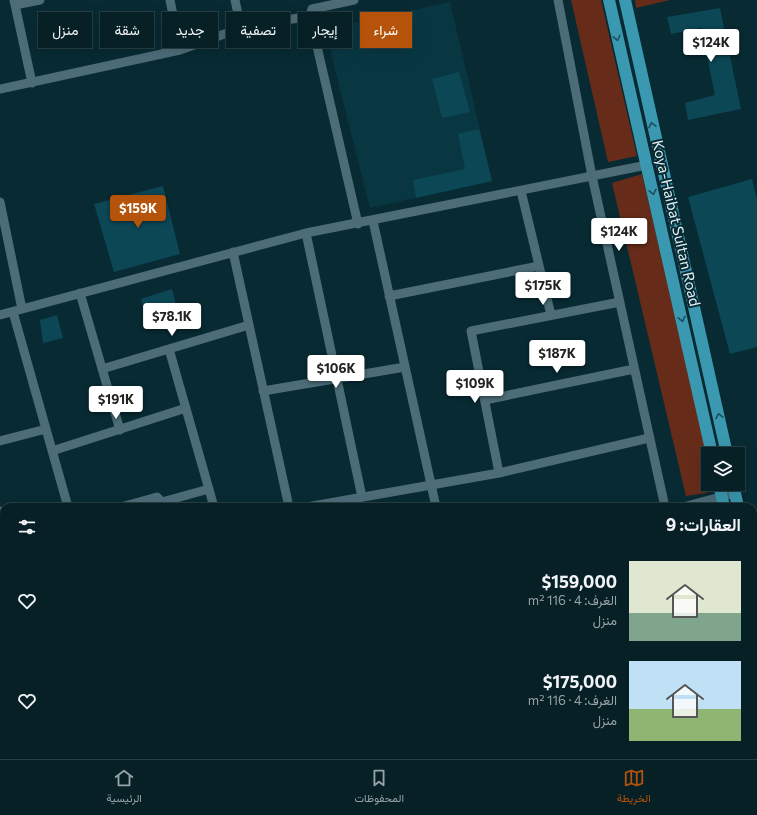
<!DOCTYPE html>
<html lang="ar">
<head>
<meta charset="utf-8">
<style>
	:root { --surface:#062026; --page:#142d32; --text:#f1f3f6; --muted:#98a3a7; --line:#273e43; --accent:#b45309 }
	body { margin:0; font-family:Commissioner,Vazirmatn,sans-serif; background:var(--page); color:var(--text); direction:rtl; height:100vh; display:flex; flex-direction:column; font-size:15px; white-space:nowrap }
	* { box-sizing:border-box; margin:0 }
	p { font-size:13px; color:var(--muted) }
	.icon { flex:none; width:22px; height:22px; fill:none; stroke:currentColor; stroke-width:2; stroke-linecap:round; stroke-linejoin:round }
	.map { position:relative; flex:1; overflow:hidden; direction:ltr }
	.side { position:absolute; left:0px; top:503px; width:757px; height:256px; display:flex; flex-direction:column; background:var(--surface); border-radius:12px 12px 0 0; box-shadow:0 4px 16px #0002,0 0 0 1px var(--line); direction:rtl }
	.side>* { flex:none }
	.top-card { position:absolute; left:12px; top:12px; width:400px; height:36px; direction:rtl; display:flex; gap:8px }
	.buttons { position:absolute; left:701px; top:447px; display:grid; gap:8px }
	.buttons a { display:grid; place-items:center; width:44px; height:44px; border-radius:0px; background:var(--surface); box-shadow:0 4px 16px #0002,0 0 0 1px var(--line); font-size:20px }
	.price { position:absolute; translate:-50% -34px; padding:0 9px; border-radius:4px; background:#fff; color:#222; font-size:13px; line-height:26px; filter:drop-shadow(0 1px 2px #0008) }
	.price::after { content:''; position:absolute; left:50%; top:24px; width:12px; height:9px; margin-left:-6px; background:inherit; clip-path:polygon(0 0,100% 0,50% 100%) }
	.price.current { background:var(--accent); color:#fff }
	ul { padding:0; list-style:none }
	li { display:flex; align-items:center; gap:12px; height:100px; padding:0 16px }
	li span { display:grid; place-items:center; flex:none; width:112px; height:80px; border-radius:0px; color:#555 }
	li>.icon { margin-inline-start:auto }
	span .icon { width:48px; height:48px; fill:#fffc; stroke-width:1 }
	li b { font-size:17px }
	h2 { display:flex; justify-content:space-between; align-items:center; height:48px; padding:0 16px; font-size:17px }
	.chip { padding:0 14px; border-radius:0px; background:var(--surface); box-shadow:0 4px 16px #0002,0 0 0 1px var(--line); font-size:14px; line-height:36px }
	.chip.current { background:var(--accent); color:#fff }
	.tabs { display:flex; justify-content:space-around; align-items:center; height:56px; border-top:1px solid var(--line); background:var(--surface); font-size:11px; color:var(--muted) }
	.tabs a { display:grid; justify-items:center; gap:2px }
	.tabs .current { color:var(--accent) }
	.map>svg:first-child { display:block }
	.built { fill:#083742 }
	.green { fill:#662c19 }
	.forest { fill:#823c26 }
	.building { fill:#0c4756 }
	.lines { fill:none; stroke-linecap:round; stroke-linejoin:round }
	.street { stroke:#4c6c77; stroke-width:9 }
	.secondary { stroke:#438294; stroke-width:12 }
	.primary { stroke:#3a98b0; stroke-width:12 }
	.oneway { stroke:#1a505f }
	.labels { text-anchor:middle; dominant-baseline:central; stroke-width:4; stroke-linejoin:round; paint-order:stroke }
	.street-label { font-size:15px; fill:#def0f6; stroke:#082a33 }
</style>
</head>
<body>
<div class="map">
<svg width="757" height="759" viewBox="0 0 757 759">
	<rect width="100%" height="100%" fill="#082a33"/>
	<path class="built" d="M450,2l42,179 -122,27 -45,-179z"/>
	<path class="green" d="M571,0h30l36,156 -29,6z
		M635,0h35l-34,8z
		M642,174l66,286v24h2l-3,9 -21,3 -74,-313z"/>
	<path class="forest" d="M753,590l4,18v25l-4,-18z"/>
	<path class="building" d="M720,8l21,101 -53,11 -3,-17 30,-8 -14,-67 -30,6 -4,-17z
		M459,72l11,40 -28,6 -10,-39z
		M479,129l13,52 -76,17 -3,-18 52,-11 -7,-35z
		M752,179l5,21v147l-27,7 -42,-157z
		M163,186l17,68 -66,18 -20,-68z
		M172,289l6,24 -32,9 -5,-23z
		M57,315l6,23 -20,5 -3,-23z"/>
	<g class="lines">
		<path class="street" d="M14,0l18,83
			M170,0l10,50
			M235,0l6,28
			M558,0l34,176 73,331
			M15,5l25,-5
			M310,16l48,208
			M0,89l180,-39 61,-22 69,-12 2,-7 42,-9
			M521,191l30,124
			M0,202l22,107
			M373,221l63,286
			M306,233l56,264
			M233,252l56,255
			M80,293l40,137
			M389,296l150,-30
			M13,312l55,195
			M0,315l306,-82 341,-68
			M169,349l45,158
			M102,369l147,-44
			M263,391l142,-24
			M485,400l149,-31
			M0,441l46,-12
			M52,451l134,-43
			M499,473l-28,-142 149,-29
			M121,507l36,-10 5,5 47,-13
			M307,507l192,-34 150,-35
			M683,507l52,-14
			M0,511l4,3
			M267,755l1,4
			M418,759l23,-4"/>
		<path class="secondary" d="M0,702l4,10
			M21,755l2,4"/>
		<path class="primary" d="M609,0l103,454
			M625,0l102,454
			M719,484l5,23
			M733,484l5,23
			M753,569l4,17
			M753,639l4,18"/>
	</g>
	<defs><path id="oneway-chevron" d="M-2-3.5L2.5 0L-2 3.5" fill="none" stroke-width="1.6" stroke-linecap="round" stroke-linejoin="round"/></defs>
	<g class="oneway">
		<use href="#oneway-chevron" transform="translate(617 38) rotate(77)"/>
		<use href="#oneway-chevron" transform="translate(652 125) rotate(-102)"/>
		<use href="#oneway-chevron" transform="translate(653 192) rotate(77)"/>
		<use href="#oneway-chevron" transform="translate(682 319) rotate(77)"/>
		<use href="#oneway-chevron" transform="translate(719 416) rotate(-102)"/>
	</g>
	<g class="labels">
		<g class="street-label">
			<text transform="translate(677 223) rotate(77)">Koya-Haibat Sultan Road</text>
		</g>
	</g>
</svg>
<div class="buttons">
<a><svg class="icon" aria-label="layers" viewBox="0 0 24 24"><path d="M12 4l9 5-9 5-9-5zM3 14l9 5 9-5"/></svg></a>
</div>
<b class="price" style="left:711px;top:63px">$124K</b>
<b class="price current" style="left:138px;top:229px">$159K</b>
<b class="price" style="left:619px;top:252px">$124K</b>
<b class="price" style="left:543px;top:306px">$175K</b>
<b class="price" style="left:172px;top:337px">$78.1K</b>
<b class="price" style="left:557px;top:374px">$187K</b>
<b class="price" style="left:336px;top:389px">$106K</b>
<b class="price" style="left:475px;top:404px">$109K</b>
<b class="price" style="left:116px;top:420px">$191K</b>
<div class="top-card">
<a class="chip current">شراء</a>
<a class="chip">إيجار</a>
<a class="chip">تصفية</a>
<a class="chip">جديد</a>
<a class="chip">شقة</a>
<a class="chip">منزل</a>
</div>
<section class="side">
<h2>العقارات: 9<svg class="icon" aria-label="filters" viewBox="0 0 24 24"><path d="M4 7h16M4 17h16"/><circle cx="9" cy="7" r="2"/><circle cx="15" cy="17" r="2"/></svg></h2>
<ul>
<li><span style="background:linear-gradient(#dfe7d0 65%,#7fa58c 0)"><svg class="icon" aria-label="home" viewBox="0 0 24 24"><path d="M3 11l9-7 9 7M6 9v11h12V9"/></svg></span><div><b>$159,000</b><p>الغرف: 4 · 116 m²</p><p>منزل</p></div><svg class="icon" aria-label="heart" viewBox="0 0 24 24"><path d="M12 20l-8-8c-3-5 5-10 8-4 3-6 11-1 8 4z"/></svg></li>
<li><span style="background:linear-gradient(#bfe0f5 60%,#8fb573 0)"><svg class="icon" aria-label="home" viewBox="0 0 24 24"><path d="M3 11l9-7 9 7M6 9v11h12V9"/></svg></span><div><b>$175,000</b><p>الغرف: 4 · 116 m²</p><p>منزل</p></div><svg class="icon" aria-label="heart" viewBox="0 0 24 24"><path d="M12 20l-8-8c-3-5 5-10 8-4 3-6 11-1 8 4z"/></svg></li>
</ul>
</section>
</div>
<nav class="tabs">
<a class="current"><svg class="icon" aria-label="map" viewBox="0 0 24 24"><path d="M3 6l6-2 6 2 6-2v14l-6 2-6-2-6 2zM9 4v14M15 6v14"/></svg>الخريطة</a>
<a><svg class="icon" aria-label="saved" viewBox="0 0 24 24"><path d="M7 4h10v16l-5-4-5 4z"/></svg>المحفوظات</a>
<a><svg class="icon" aria-label="home" viewBox="0 0 24 24"><path d="M3 11l9-7 9 7M6 9v11h12V9"/></svg>الرئيسية</a>
</nav>
</body>
</html>
